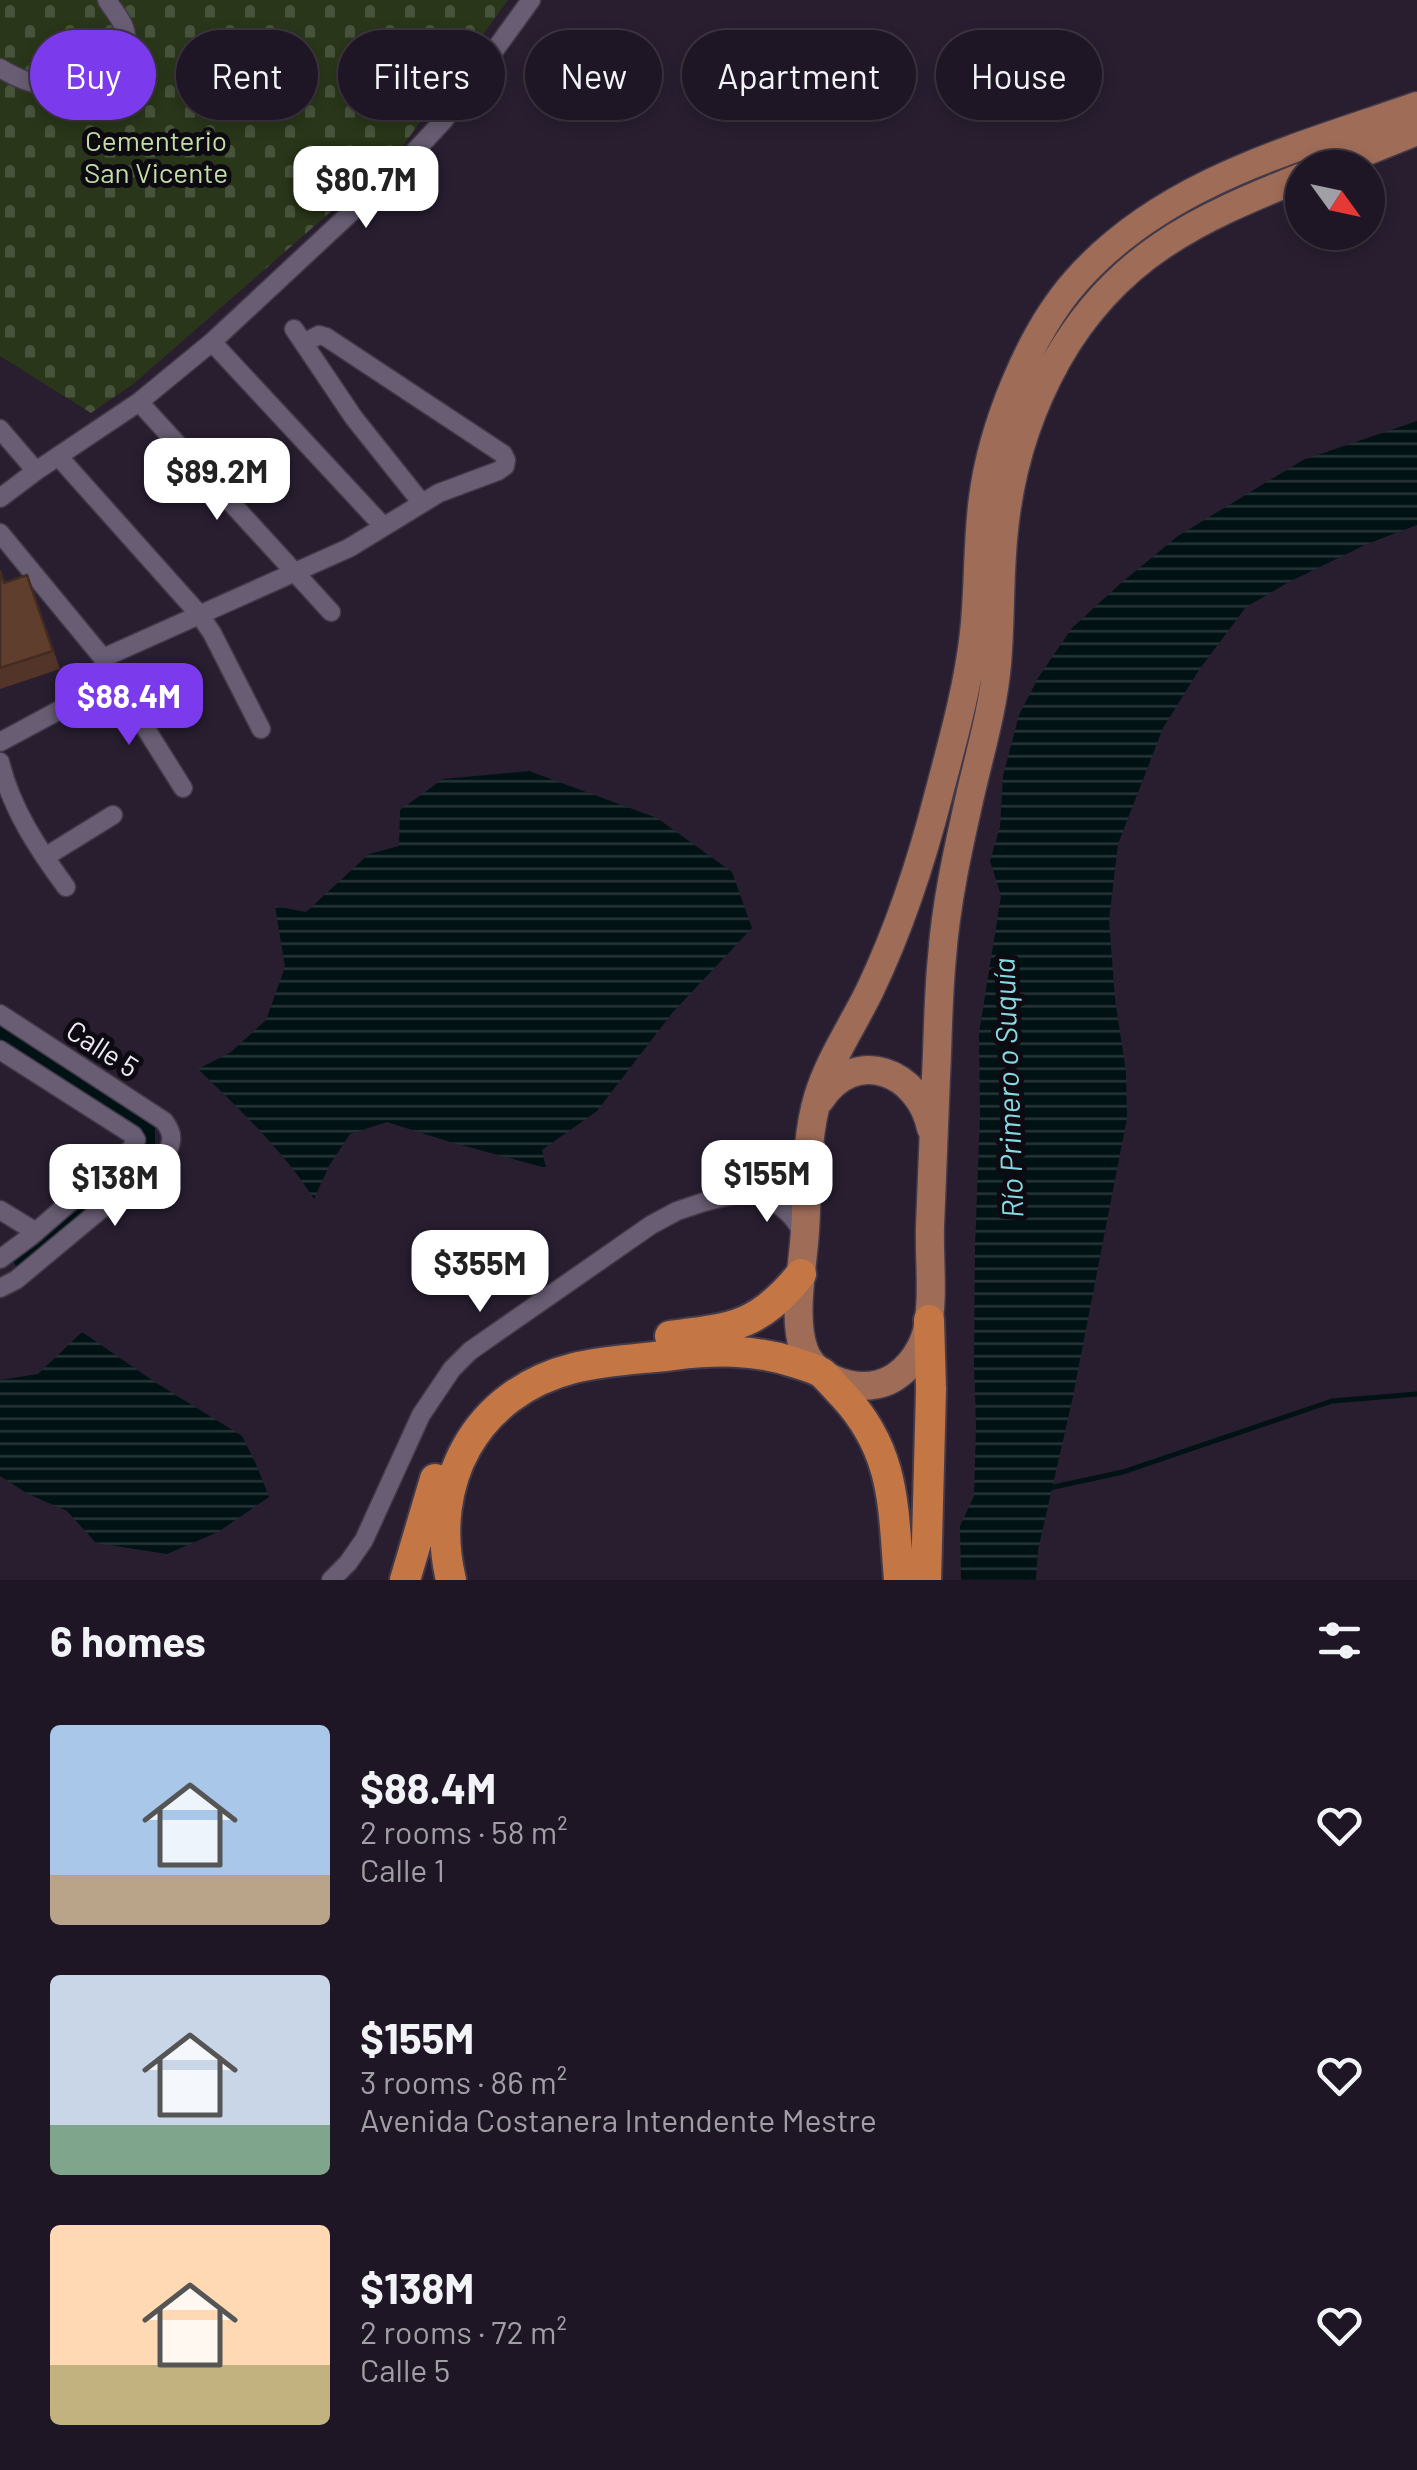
<!DOCTYPE html>
<html lang="en">
<head>
<meta charset="utf-8">
<style>
	:root { --surface:#1e1624; --page:#261f2c; --text:#f1f3f6; --muted:#a19fa6; --line:#3c3541; --accent:#7c3aed }
	body { margin:0; font-family:Barlow,sans-serif; background:var(--page); color:var(--text); height:100vh; display:flex; flex-direction:column; font-size:38px; white-space:nowrap }
	* { box-sizing:border-box; margin:0 }
	p { font-size:32px; color:var(--muted) }
	.icon { flex:none; width:55px; height:55px; fill:none; stroke:currentColor; stroke-width:2; stroke-linecap:round; stroke-linejoin:round }
	.map { position:relative; height:1580px; overflow:hidden }
	.side { display:flex; flex-direction:column; background:var(--surface); flex:1 }
	.side>* { flex:none }
	.banner { position:absolute; left:30px; top:30px; width:1358px; height:90px; display:flex; gap:20px }
	.needle { width:65px; rotate:123deg }
	.tools { position:absolute; left:1285px; top:150px; display:grid; gap:20px }
	.tools a { display:grid; place-items:center; width:100px; height:100px; border-radius:50%; background:var(--surface); box-shadow:0 5px 15px #0003,0 0 0 2px var(--line); font-size:50px }
	.price { position:absolute; translate:-50% -85px; padding:0 22px; border-radius:20px; background:#fff; color:#222; font-size:32px; line-height:65px; filter:drop-shadow(0 2px 5px #0008) }
	.price::after { content:''; position:absolute; left:50%; top:60px; width:30px; height:22px; margin-left:-15px; background:inherit; clip-path:polygon(0 0,100% 0,50% 100%) }
	.price.active { background:var(--accent); color:#fff }
	ul { padding:0; list-style:none }
	li { display:flex; align-items:center; gap:30px; height:250px; padding:0 50px }
	li span { display:grid; place-items:center; flex:none; width:280px; height:200px; border-radius:10px; color:#555 }
	li>.icon { margin-inline-start:auto }
	span .icon { width:120px; height:120px; fill:#fffc; stroke-width:1 }
	li b { font-size:42px }
	h2 { display:flex; justify-content:space-between; align-items:center; height:120px; padding:0 50px; font-size:42px }
	.tag { padding:0 35px; border-radius:45px; background:var(--surface); box-shadow:0 5px 15px #0003,0 0 0 2px var(--line); font-size:35px; line-height:90px }
	.tag.active { background:var(--accent); color:#fff }
	.map>svg:first-child { display:block }
	.cemetery { fill:url(#cemetery-stones) }
	.water { fill:url(#water-rules) }
	.lines { fill:none; stroke-linecap:round; stroke-linejoin:round }
	.stream { stroke:#001214; stroke-width:5 }
	.canal { stroke:#001214; stroke-width:18 }
	.minor-casing { stroke:#423949; stroke-width:21 }
	.primary-casing { stroke:#423949; stroke-width:31 }
	.motorway-casing { stroke:#423949; stroke-width:34 }
	.minor { stroke:#685d73; stroke-width:18 }
	.primary { stroke:#9f6c57; stroke-width:28 }
	.motorway { stroke:#c47644; stroke-width:30 }
	.wall { fill:#523528 }
	.building { fill:#5f3e2e; stroke:#422b20; stroke-width:2.5 }
	.labels { text-anchor:middle; dominant-baseline:central; stroke-width:10; stroke-linejoin:round; paint-order:stroke }
	.park-label { font-size:28px; fill:#c2dea4; stroke:#0e0a12 }
	.street-label { font-size:28px; fill:#f0e9f6; stroke:#0e0a12 }
	.water-label { font-size:30px; font-style:italic; fill:#85dae1; stroke:#0e0a12 }
</style>
</head>
<body>
<div class="map">
<svg width="1417" height="1580" viewBox="0 0 1417 1580">
	<defs>
		<pattern id="cemetery-stones" width="16" height="16" patternUnits="userSpaceOnUse" patternTransform="scale(2.5)"><rect width="16" height="16" fill="#293619"/><path d="M2 7V4a2 2 0 0 1 4 0v3zM10 15v-3a2 2 0 0 1 4 0v3z" fill="#48533b"/></pattern>
		<pattern id="water-rules" width="6" height="5" patternUnits="userSpaceOnUse" patternTransform="scale(2.5)"><rect width="6" height="5" fill="#001214"/><path d="M0 2.5h6" fill="none" stroke="#263437"/></pattern>
	</defs>
	<rect width="100%" height="100%" fill="#281e30"/>
	<path class="cemetery" d="M0,0h508l-111,154 -265,231 -41,28 -91,-57z"/>
	<path class="water" d="M1417,421v104l-50,19 -78,38 -43,25 -47,63 -36,58 -45,116 -9,76 6,79 11,73 1,46 -55,283 -34,149 -2,30h-75l-1,-54 14,-30 2,-69 -2,-64 1,-117 5,-130 -1,-83 22,-137 -11,-35 10,-34 3,-51 16,-61 19,-37 34,-50 49,-45 57,-47 125,-76z
		M529,771l128,47 75,54 20,56 -79,84 -76,99 -55,39 4,18 -96,-26 -63,-20 -37,12 -21,32 -15,33c-31,-49 -74,-89 -116,-130l33,-17 35,-32 19,-53 -10,-61 31,6 63,-58 30,-8 1,-36 43,-31z
		M82,1332l76,52 84,52 14,28 13,33 -51,35 -51,22 -71,-11 -29,-32 -39,-17 -28,-18v-96l38,-6z"/>
	<g class="lines">
		<path class="stream" d="M1049,1488l74,-16 209,-71 85,-7"/>
		<path class="canal" d="M0,1034l146,94v20l-124,111"/>
		<defs>
			<path id="minor" d="M0,68c39,24 66,23 104,-2 11,-8 23,-15 22,-31 -1,-12 -13,-25 -19,-35
				M294,329l60,89 67,84
				M212,342l171,184
				M139,402l192,210
				M0,429l36,42
				M58,456l141,158 13,19 49,96
				M0,498l36,-27 103,-69 73,-60 191,-178 41,-44 87,-120
				M0,533l103,125 2,18 -10,15 -95,51
				M103,658l246,-110 90,-55 59,-22 7,-5 1,-6 -3,-6 -177,-117 -7,-2 -15,8
				M105,676l10,5 4,5 64,102
				M0,762c11,46 38,87 66,125
				M45,857l68,-42
				M0,1014l164,107c10,13 9,21 1,35l-149,124 -16,8
				M0,1050l133,85 3,5 -5,9 -100,87 -31,23
				M750,1193c25,6 41,18 53,40
				M0,1210l36,22
				M331,1580l17,-17 16,-23 57,-125 31,-46 18,-18 181,-126 26,-14 27,-9 65,-16 20,-13 19,-20"/>
			<path id="primary" d="M1325,168l92,-37
				M1302,177c-105,42 -186,79 -245,183 -29,52 -47,110 -53,170 -5,44 -3,89 -7,134 -4,45 -17,88 -27,132 -12,53 -24,107 -28,161 -4,40 -4,80 -6,120 -2,50 -4,99 -6,149 -1,34 4,72 -3,105 -6,23 -24,47 -48,53 -27,7 -65,-6 -75,-34 -12,-33 -1,-84 1,-119 3,-44 0,-91 13,-134 11,-37 35,-72 52,-107 30,-63 52,-130 69,-197 14,-53 29,-106 35,-160 5,-45 3,-90 9,-135 9,-70 46,-164 93,-217 87,-99 221,-133 341,-175
				M820,1100c35,-54 99,-29 111,28"/>
			<path id="motorway" d="M670,1336c64,-8 89,-10 131,-62
				M405,1580l30,-101
				M451,1580c-23,-97 24,-187 123,-212 32,-8 66,-9 99,-13 42,-5 80,-6 120,7 9,3 21,6 29,11 7,6 14,15 21,22 53,57 50,112 56,185
				M926,1580l5,-191 -2,-69"/>
		</defs>
		<use href="#minor" class="minor-casing"/>
		<use href="#primary" class="primary-casing"/>
		<use href="#motorway" class="motorway-casing"/>
		<use href="#minor" class="minor"/>
		<use href="#primary" class="primary"/>
		<use href="#motorway" class="motorway"/>
	</g>
	<path class="wall" d="M0,570l5,13 22,-8 33,94 -60,20z"/>
	<path class="building" d="M0,570l4,13 23,-8 26,76 -53,17z"/>
	<g class="labels">
		<g class="park-label">
			<text x="156" y="140">Cementerio<tspan x="156" dy="32">San Vicente</tspan></text>
		</g>
		<g class="street-label">
			<text transform="translate(103 1048) rotate(33)">Calle 5</text>
		</g>
		<g class="water-label">
			<text transform="translate(1007 1088) rotate(-92)">Río Primero o Suquía</text>
		</g>
	</g>
</svg>
<div class="tools">
<a><svg class="needle" viewBox="-14 -14 28 28"><path d="M0-13l5 13h-10z" fill="#e53935"/><path d="M0 13l5-13h-10z" fill="#a19fa6"/></svg></a>
</div>
<b class="price" style="left:366px;top:231px">$80.7M</b>
<b class="price" style="left:217px;top:523px">$89.2M</b>
<b class="price active" style="left:129px;top:748px">$88.4M</b>
<b class="price" style="left:767px;top:1225px">$155M</b>
<b class="price" style="left:115px;top:1229px">$138M</b>
<b class="price" style="left:480px;top:1315px">$355M</b>
<div class="banner">
<a class="tag active">Buy</a>
<a class="tag">Rent</a>
<a class="tag">Filters</a>
<a class="tag">New</a>
<a class="tag">Apartment</a>
<a class="tag">House</a>
</div>
</div>
<section class="side">
<h2>6 homes<svg class="icon" aria-label="filters" viewBox="0 0 24 24"><path d="M4 7h16M4 17h16"/><circle cx="9" cy="7" r="2"/><circle cx="15" cy="17" r="2"/></svg></h2>
<ul>
<li><span style="background:linear-gradient(#a9c7e8 75%,#b9a48a 0)"><svg class="icon" aria-label="home" viewBox="0 0 24 24"><path d="M3 11l9-7 9 7M6 9v11h12V9"/></svg></span><div><b>$88.4M</b><p>2 rooms · 58 m²</p><p>Calle 1</p></div><svg class="icon" aria-label="heart" viewBox="0 0 24 24"><path d="M12 20l-8-8c-3-5 5-10 8-4 3-6 11-1 8 4z"/></svg></li>
<li><span style="background:linear-gradient(#c9d6e8 75%,#7fa58c 0)"><svg class="icon" aria-label="home" viewBox="0 0 24 24"><path d="M3 11l9-7 9 7M6 9v11h12V9"/></svg></span><div><b>$155M</b><p>3 rooms · 86 m²</p><p>Avenida Costanera Intendente Mestre</p></div><svg class="icon" aria-label="heart" viewBox="0 0 24 24"><path d="M12 20l-8-8c-3-5 5-10 8-4 3-6 11-1 8 4z"/></svg></li>
<li><span style="background:linear-gradient(#ffd9b3 70%,#c2b280 0)"><svg class="icon" aria-label="home" viewBox="0 0 24 24"><path d="M3 11l9-7 9 7M6 9v11h12V9"/></svg></span><div><b>$138M</b><p>2 rooms · 72 m²</p><p>Calle 5</p></div><svg class="icon" aria-label="heart" viewBox="0 0 24 24"><path d="M12 20l-8-8c-3-5 5-10 8-4 3-6 11-1 8 4z"/></svg></li>
</ul>
</section>
</body>
</html>
